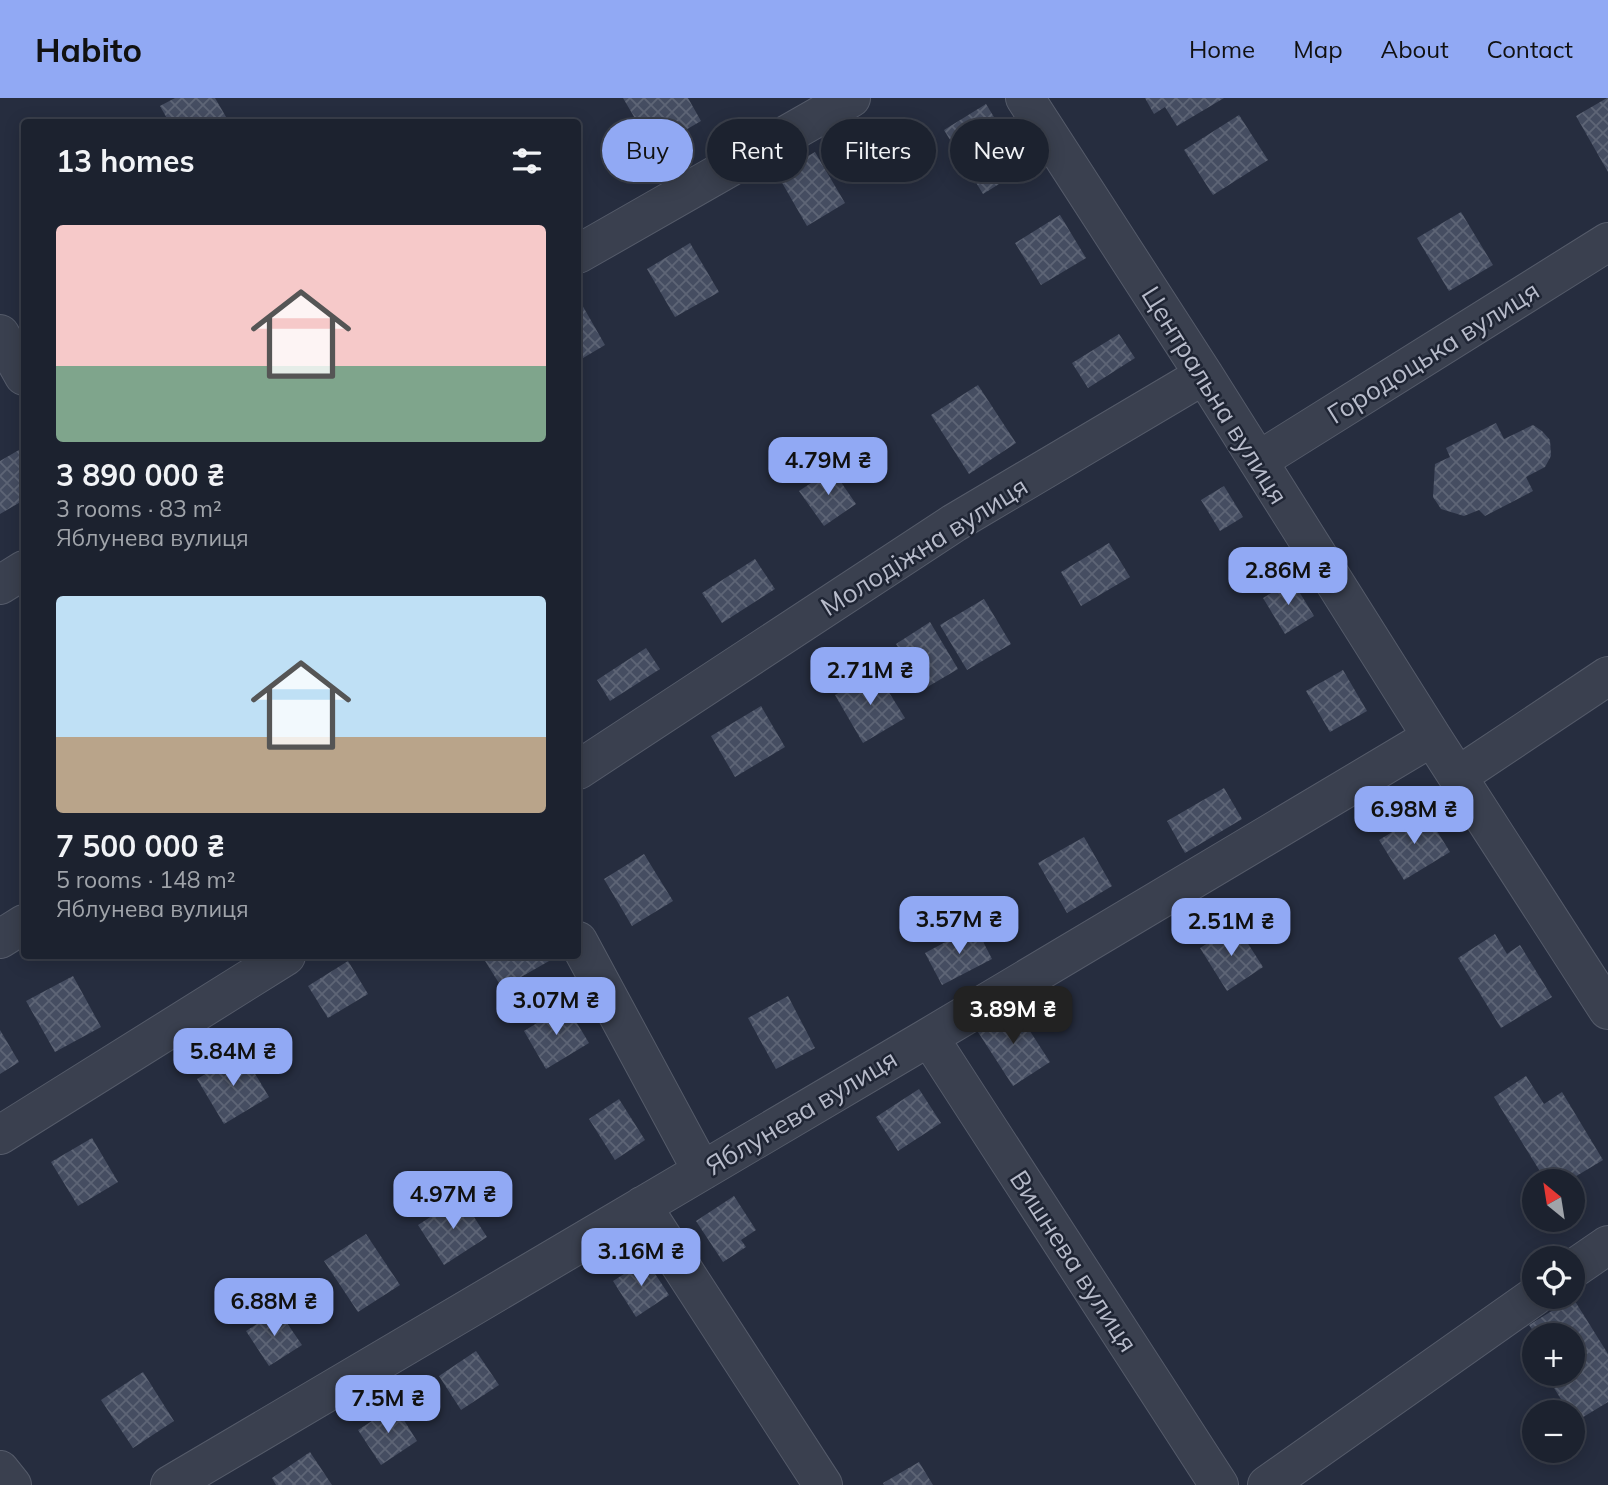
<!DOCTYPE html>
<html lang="en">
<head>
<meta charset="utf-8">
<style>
	:root { --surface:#1c222f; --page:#252a37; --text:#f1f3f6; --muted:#a0a4aa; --line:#3a3f4b; --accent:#91a9f4 }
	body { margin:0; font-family:Mulish,sans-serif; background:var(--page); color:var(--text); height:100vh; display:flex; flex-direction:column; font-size:26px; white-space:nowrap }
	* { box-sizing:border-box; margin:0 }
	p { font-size:23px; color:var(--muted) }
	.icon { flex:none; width:38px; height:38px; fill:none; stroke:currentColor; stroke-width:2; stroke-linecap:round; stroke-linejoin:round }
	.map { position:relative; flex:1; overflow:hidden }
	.panel { position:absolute; left:21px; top:21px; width:560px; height:840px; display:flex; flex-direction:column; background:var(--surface); border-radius:7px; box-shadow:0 4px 18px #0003,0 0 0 2px var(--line) }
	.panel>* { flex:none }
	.guide { position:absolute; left:602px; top:21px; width:665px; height:63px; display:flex; gap:14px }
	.needle { width:46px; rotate:330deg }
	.buttons { position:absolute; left:1522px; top:1071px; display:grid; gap:14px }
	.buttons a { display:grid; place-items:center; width:63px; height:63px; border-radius:50%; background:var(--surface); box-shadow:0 4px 18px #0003,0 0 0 2px var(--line); font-size:35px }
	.price { position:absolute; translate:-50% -60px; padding:0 16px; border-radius:14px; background:var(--accent); color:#111; font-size:23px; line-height:46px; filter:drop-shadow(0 2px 4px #0008) }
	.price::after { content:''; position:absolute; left:50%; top:42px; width:21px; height:16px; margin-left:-10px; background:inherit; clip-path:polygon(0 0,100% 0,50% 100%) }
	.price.active { background:#222; color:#fff }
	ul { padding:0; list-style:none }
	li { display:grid; align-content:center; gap:14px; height:371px; padding:0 35px }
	li span { display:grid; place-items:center; height:217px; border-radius:7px; color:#555 }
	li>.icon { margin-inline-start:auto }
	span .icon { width:126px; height:126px; fill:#fffc; stroke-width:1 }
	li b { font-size:30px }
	h2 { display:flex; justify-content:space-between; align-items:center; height:84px; padding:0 35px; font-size:30px }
	.tag { padding:0 24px; border-radius:32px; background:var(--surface); box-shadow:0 4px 18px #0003,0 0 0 2px var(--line); font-size:24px; line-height:63px }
	.tag.active { background:var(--accent); color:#111 }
	header { display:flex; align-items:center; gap:42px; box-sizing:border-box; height:98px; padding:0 35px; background:var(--accent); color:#111 }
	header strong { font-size:33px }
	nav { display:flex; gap:38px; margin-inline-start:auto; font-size:24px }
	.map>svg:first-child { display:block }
	.building { fill:url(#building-cross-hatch) }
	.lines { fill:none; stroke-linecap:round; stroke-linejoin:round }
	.minor-casing { stroke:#555b6a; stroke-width:40 }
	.minor { stroke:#3a404f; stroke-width:38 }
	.labels { text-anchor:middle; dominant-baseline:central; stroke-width:5; stroke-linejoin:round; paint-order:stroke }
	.street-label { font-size:26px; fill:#b7bbca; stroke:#1f2534 }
</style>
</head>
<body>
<header>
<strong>Habito</strong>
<nav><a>Home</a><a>Map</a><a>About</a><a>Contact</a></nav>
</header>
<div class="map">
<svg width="1608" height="1387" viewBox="0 0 1608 1387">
	<defs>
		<pattern id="building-cross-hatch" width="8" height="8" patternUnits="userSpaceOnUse" patternTransform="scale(1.75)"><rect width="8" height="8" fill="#454d61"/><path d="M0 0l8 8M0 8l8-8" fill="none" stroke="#5e6576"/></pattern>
	</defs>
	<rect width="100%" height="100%" fill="#262d3f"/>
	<path class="building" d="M175,0h40l14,24h-60l-9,-16z
		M623,0h65l13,23 -48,28z
		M1145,0h79l-47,28 -12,-19 -11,7z
		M1607,0h1v74l-32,-56z
		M986,6l39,64 -42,26 -39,-64z
		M1239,17l29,45 -55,35 -29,-45z
		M815,54l30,51 -38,23 -30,-52z
		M1461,114l32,53 -44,26 -32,-53z
		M1060,117l26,43 -45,27 -26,-42z
		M690,145l29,49 -44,25 -28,-48z
		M581,205l24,42 -27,16v-56z
		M1119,236l16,24 -47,30 -16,-25z
		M978,287l38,58 -47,31 -38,-59z
		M1496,325l8,16 29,-14 9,6 8,9 1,16 -6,11 -19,10 7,14 -48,25 -6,-6 -15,6 -23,-7 -8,-12 2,-33 15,-7 -4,-9z
		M24,349v53l-24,14v-53z
		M832,371l24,35 -32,22 -25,-35z
		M1224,388l19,31 -23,14 -19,-31z
		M1109,445l21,34 -49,29 -20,-34z
		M755,461l20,30 -53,34 -20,-30z
		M1292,482l22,36 -29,18 -22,-36z
		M984,501l27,45 -44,26 -27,-45z
		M930,524l28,47 -34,20 -28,-45z
		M646,550l14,21 -50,32 -13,-21z
		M875,572l30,48 -42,25 -28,-48z
		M1343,572l24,41 -37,21 -24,-41z
		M761,608l24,41 -50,30 -24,-41z
		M1224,690l18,31 -57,34 -18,-32z
		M1425,714l25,40 -46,28 -25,-40z
		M1084,739l28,49 -45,27 -29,-50z
		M644,756l29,47 -41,25 -28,-47z
		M1236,827l27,42 -36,24 -27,-43z
		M975,828l17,33 -50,26 -17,-32z
		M1495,836l12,20 13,-9 32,52 -51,31 -43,-70z
		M482,858h64l3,5 -47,27z
		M348,863l20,33 -40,24 -20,-32z
		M73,878l28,51 -46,25 -29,-51z
		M788,898l27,52 -39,21 -28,-51z
		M566,907l23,38 -43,26 -22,-38z
		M1013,907l37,57 -37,24 -37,-57z
		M0,932l19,32 -19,12z
		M242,954l27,45 -45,27 -27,-45z
		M1526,978l18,28 18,-12 41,68 -35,21h-22l-52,-84z
		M919,991l22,34 -43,28 -22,-34z
		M619,1001l26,41 -30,20 -26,-41z
		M92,1040l26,44 -40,24 -27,-44z
		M734,1098l22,34 -15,10 5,7 -23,15 -27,-41z
		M461,1099l26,40 -43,28 -26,-40z
		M366,1136l34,51 -42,27 -34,-51z
		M646,1162l23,35 -33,22 -23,-36z
		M1573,1200l35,56v48l-33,20 -2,-3v-7h-4l-15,-24 10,-6 -4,-8h13v-39h-37l-7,-10z
		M278,1212l24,35 -33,21 -23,-35z
		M476,1253l23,34 -38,25 -22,-34z
		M143,1274l31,49 -41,27 -32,-48z
		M395,1308l22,35 -36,24 -23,-35z
		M310,1354l22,33h-56l-4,-7z
		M919,1364l14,23h-49l-1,-2z"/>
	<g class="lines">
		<defs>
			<path id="minor" d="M1025,0l179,277 228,362 176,273
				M578,156l273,-156
				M0,236l24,42
				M1258,363l350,-219
				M0,487l24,-15
				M578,672l376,-247 250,-148
				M1458,678l150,-100
				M0,841l24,-15
				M578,843l124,230
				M929,939l290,448
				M0,1037l286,-179
				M642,1108l181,279
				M1573,1171l35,-24
				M0,1372l12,15
				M170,1387l759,-448 503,-300
				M1267,1387l268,-189"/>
		</defs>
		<use href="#minor" class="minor-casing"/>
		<use href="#minor" class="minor"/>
	</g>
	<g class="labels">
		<g class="street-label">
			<text transform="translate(1433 254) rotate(-32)">Городоцька вулиця</text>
			<text transform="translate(1215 297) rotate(58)">Центральна вулиця</text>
			<text transform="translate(924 448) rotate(-32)">Молодіжна вулиця</text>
			<text transform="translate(801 1014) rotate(-31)">Яблунева вулиця</text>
			<text transform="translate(1074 1163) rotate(57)">Вишнева вулиця</text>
		</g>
	</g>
</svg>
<div class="buttons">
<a><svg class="needle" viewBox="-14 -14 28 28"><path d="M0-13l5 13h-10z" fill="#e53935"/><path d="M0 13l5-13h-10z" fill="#a0a4aa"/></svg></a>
<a><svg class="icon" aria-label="locate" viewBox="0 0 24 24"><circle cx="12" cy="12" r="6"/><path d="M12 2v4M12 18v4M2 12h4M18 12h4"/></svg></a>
<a>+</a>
<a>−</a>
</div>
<b class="price" style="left:828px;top:399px">4.79M ₴</b>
<b class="price" style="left:1288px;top:509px">2.86M ₴</b>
<b class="price" style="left:870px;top:609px">2.71M ₴</b>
<b class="price" style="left:1414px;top:748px">6.98M ₴</b>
<b class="price" style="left:959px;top:858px">3.57M ₴</b>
<b class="price" style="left:1231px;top:860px">2.51M ₴</b>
<b class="price" style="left:556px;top:939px">3.07M ₴</b>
<b class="price active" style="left:1013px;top:948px">3.89M ₴</b>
<b class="price" style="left:233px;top:990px">5.84M ₴</b>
<b class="price" style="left:453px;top:1133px">4.97M ₴</b>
<b class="price" style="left:641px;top:1190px">3.16M ₴</b>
<b class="price" style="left:274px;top:1240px">6.88M ₴</b>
<b class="price" style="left:388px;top:1337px">7.5M ₴</b>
<div class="guide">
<a class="tag active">Buy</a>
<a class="tag">Rent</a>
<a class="tag">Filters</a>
<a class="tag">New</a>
</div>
<section class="panel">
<h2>13 homes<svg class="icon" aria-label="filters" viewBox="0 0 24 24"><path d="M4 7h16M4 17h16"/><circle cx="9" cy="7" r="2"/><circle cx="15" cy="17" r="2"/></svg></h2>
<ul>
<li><span style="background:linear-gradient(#f6c9c9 65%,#7fa58c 0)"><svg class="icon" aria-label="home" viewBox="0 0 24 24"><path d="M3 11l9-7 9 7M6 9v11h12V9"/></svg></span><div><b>3 890 000 ₴</b><p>3 rooms · 83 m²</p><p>Яблунева вулиця</p></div></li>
<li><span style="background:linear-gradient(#bfe0f5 65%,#b9a48a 0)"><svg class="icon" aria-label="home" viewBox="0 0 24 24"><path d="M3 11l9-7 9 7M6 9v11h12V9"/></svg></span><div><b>7 500 000 ₴</b><p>5 rooms · 148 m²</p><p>Яблунева вулиця</p></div></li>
</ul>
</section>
</div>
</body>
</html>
